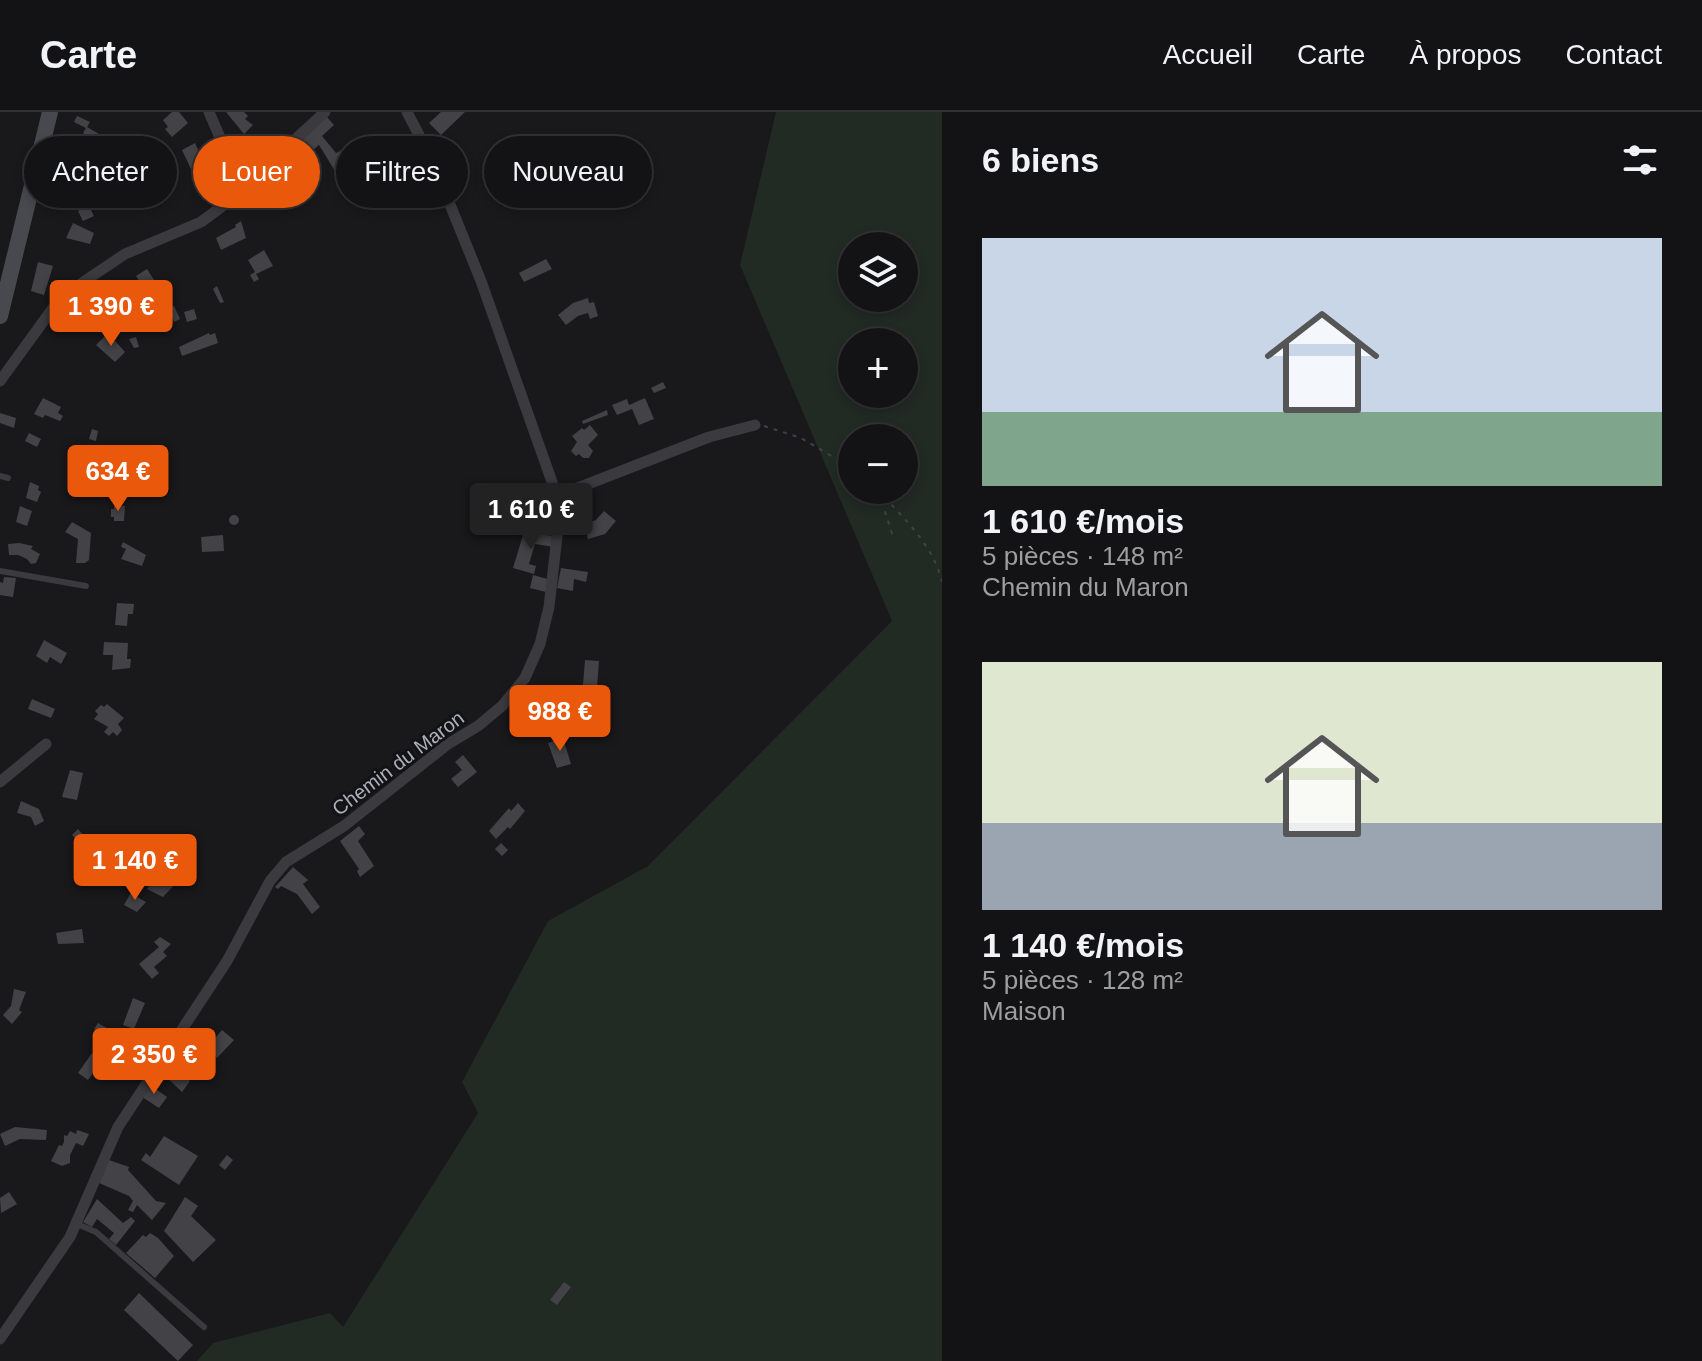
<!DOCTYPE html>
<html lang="fr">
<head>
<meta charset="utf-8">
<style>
	:root { --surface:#131214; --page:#1c1b1d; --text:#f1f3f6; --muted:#9d9ea0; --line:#323234; --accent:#ea580c }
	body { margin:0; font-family:Arial,sans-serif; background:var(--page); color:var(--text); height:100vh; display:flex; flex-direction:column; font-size:30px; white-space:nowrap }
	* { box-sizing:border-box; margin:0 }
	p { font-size:26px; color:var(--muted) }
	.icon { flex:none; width:44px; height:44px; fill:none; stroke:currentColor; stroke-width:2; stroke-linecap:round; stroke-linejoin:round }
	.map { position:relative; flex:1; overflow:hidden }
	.sheet { display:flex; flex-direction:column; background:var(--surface); width:760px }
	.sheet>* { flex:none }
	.banner { position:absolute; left:24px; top:24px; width:760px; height:72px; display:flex; gap:16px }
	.buttons { position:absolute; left:838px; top:120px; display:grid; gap:16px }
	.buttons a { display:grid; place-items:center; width:80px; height:80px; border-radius:50%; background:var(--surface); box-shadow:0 4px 12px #0003,0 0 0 2px var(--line); font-size:40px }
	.price { position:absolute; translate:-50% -68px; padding:0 18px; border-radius:8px; background:var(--accent); color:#fff; font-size:26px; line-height:52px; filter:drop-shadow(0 2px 4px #0008) }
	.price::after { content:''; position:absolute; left:50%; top:48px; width:24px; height:18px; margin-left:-12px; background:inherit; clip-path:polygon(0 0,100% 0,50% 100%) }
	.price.selected { background:#222; color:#fff }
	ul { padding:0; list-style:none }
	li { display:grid; align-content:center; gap:16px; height:424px; padding:0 40px }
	li span { display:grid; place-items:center; height:248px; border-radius:0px; color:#555 }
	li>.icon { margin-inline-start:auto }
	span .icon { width:144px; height:144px; fill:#fffc; stroke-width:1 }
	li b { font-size:34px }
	h2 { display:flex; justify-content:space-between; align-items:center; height:96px; padding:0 40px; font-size:34px }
	.tag { padding:0 28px; border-radius:36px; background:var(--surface); box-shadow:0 4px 12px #0003,0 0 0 2px var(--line); font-size:28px; line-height:72px }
	.tag.selected { background:var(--accent); color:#fff }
	header { display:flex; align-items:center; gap:48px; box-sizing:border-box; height:112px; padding:0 40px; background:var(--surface); border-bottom:2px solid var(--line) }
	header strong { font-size:38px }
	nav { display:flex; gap:44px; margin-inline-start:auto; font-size:28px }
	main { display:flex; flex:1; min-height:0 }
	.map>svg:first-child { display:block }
	.green { fill:#222a24; fill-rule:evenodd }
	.building { fill:#434347 }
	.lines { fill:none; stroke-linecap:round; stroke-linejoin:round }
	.path { stroke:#404146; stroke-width:2; stroke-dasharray:4 6; stroke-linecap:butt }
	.lane { stroke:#3a3a3f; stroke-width:6 }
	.street { stroke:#3a3a3f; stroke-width:11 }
	.secondary { stroke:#48494f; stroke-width:16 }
	.labels { text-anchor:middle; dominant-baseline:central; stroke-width:6; stroke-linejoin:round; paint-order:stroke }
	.street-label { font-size:20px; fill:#abafba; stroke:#131315 }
</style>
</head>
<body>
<header>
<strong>Carte</strong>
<nav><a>Accueil</a><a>Carte</a><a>À propos</a><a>Contact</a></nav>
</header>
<main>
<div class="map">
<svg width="942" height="1249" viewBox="0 0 942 1249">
	<rect width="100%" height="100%" fill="#19181a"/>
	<path class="green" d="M776,0h166v1249h-745l16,-18 117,-30 13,14 135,-214 -16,-31 86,-161 100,-55 244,-245 -152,-356zM852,134h52v52h-52zM852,230h52v52h-52zM852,326h52v52h-52z"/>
	<path class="building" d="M172,0h7l9,11 -16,14 -7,-8 3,-2 -5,-7z
		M226,0h18l4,4 -3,3 8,6 -9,9z
		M441,0h24l-24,23 -12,-12z
		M77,4l13,6 -3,5 12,7 -3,6 3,1 -13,17 -10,-6 10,-17 -3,-2 3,-5 -12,-6z
		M327,5l7,8 -12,11 14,17 6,-3 5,9 -12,12 -16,-26 -29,25 -9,-11z
		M195,31l9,20 -13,6 -9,-19z
		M273,55l9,6 10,11 -7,5 -11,-11 -3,3 -7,-7z
		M127,67l6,14 -14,7 2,5 -8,4 -9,-19z
		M259,67l13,15 -9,7 -12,-15z
		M67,68l9,18 -14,7 -7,-19z
		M88,92l6,12 -11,5 -5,-10z
		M241,109l5,17 -25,12 -5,-12 20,-11 -1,-2z
		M73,111l21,10 -4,11 -24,-6z
		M264,138l9,16 -17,8 3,5 -5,3 -4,-7 5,-3 -7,-12z
		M546,147l6,10 -28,13 -5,-9z
		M38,150l15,4 -9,29 -13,-4z
		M147,157l13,20 -11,7 -13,-20z
		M217,174l7,16 -4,1 -7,-14z
		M588,186l1,5 5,-1 4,14 -8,3 -2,-6 -10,3 -12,9 -8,-10 15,-12z
		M174,194l6,13 -6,3 -2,-5 -9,4 -1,-2 -15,9 -4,-9z
		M194,197l3,10 -10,3 -3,-10z
		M108,221l17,19 -10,10 -19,-17z
		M209,221l1,2 5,-2 3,10 -36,13 -3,-9z
		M136,225l3,10 -5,1 -5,-9z
		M663,270l3,6 -12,5 -3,-5z
		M43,286l18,9 -3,6 5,3 -3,5 -15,-6 -2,3 -9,-4z
		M645,286l9,21 -15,6 -7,-16 -15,6 -5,-10 15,-6 2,6z
		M607,298l1,5 -25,9 -1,-3z
		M0,301l16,5 -2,10 -14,-5z
		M590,313l8,10 -10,10 5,6 -4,7h-6l-4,-4 -3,2 -5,-5 6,-9 -5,-6 10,-8 2,2z
		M92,317l6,2 -2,10 -7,-2z
		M29,321l12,6 -4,8 -12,-6z
		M30,370l9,4 -1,4 3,2 -4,10 -11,-4z
		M554,392l1,12 -35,7 -3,-13z
		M114,393l11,1 -1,15h-10v-4h-3v-8h3z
		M20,394l12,5 -5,15 -11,-4z
		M604,399l12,10 -11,13 -17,5 -4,-15 12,-4z
		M229 408a5 5 0 1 1 10 0a5 5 0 1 1-10 0Z
		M72,410l19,11 -2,27 -4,3h-9l2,-24 -13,-7z
		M535,422l19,2v11l-19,-3 -6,20 7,2 -2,8 -21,-6 10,-33 11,2z
		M223,423l1,16 -22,1 -1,-15z
		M123,430l23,13 -4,11 -21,-7 5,-10 -5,-2z
		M19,431l14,3 -2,3 9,5 -4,9 -5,1 -4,-5 -9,-4h-9l-1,-11z
		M561,456l27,4 -2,10 -12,-3 -1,12 -16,-3z
		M533,463l18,5 -1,13 -20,-5z
		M4,465l12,1 -3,19 -13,-2v-13l3,1z
		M117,491l17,1 -1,10h-5l-1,12 -12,-1z
		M44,528l23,13 -6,11 -11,-7 -3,6 -11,-7z
		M104,530l24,1 -1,16h4l-1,9 -18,2 1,-15h-10z
		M585,548l14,1 -2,26 -14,-2z
		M32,587l23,10 -4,9 -23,-9z
		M606,591l3,11 -9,1 -3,6 3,2 -3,6 -26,-17 4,-5 11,7 7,-9 5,3z
		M107,592l17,14 -6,6 4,6 -5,6 -4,-4 -4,4 -5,-4 4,-5 -14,-8 4,-5 -3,-3 6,-6 3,2z
		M563,626l8,26 -14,4 -9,-25z
		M463,643l14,17 -19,15 -7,-8 11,-9 -7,-8z
		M70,658l13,3 -6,27 -15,-3z
		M21,689l18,8 5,12 -9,5 -4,-9 -14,-4z
		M518,691l7,8 -15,18 -2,-2 -12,12 -7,-8 20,-23 2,3z
		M359,714l6,8 -7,7 16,25 -14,11 -3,-6 2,-2 -19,-28z
		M78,717l7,8 1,-2 13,6 -1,6h-5l-3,4 1,8 -4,3 -1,8 -10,1 1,-21 4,-6 -9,-9z
		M501,731l7,7 -6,6 -7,-7z
		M293,755l15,13 -5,4 17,23 -8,7 -15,-20 -16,-8 -3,3 -3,-2z
		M161,758l16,12 -14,15 -16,-8z
		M133,777l6,4 -2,4 9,5 -9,10 -13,-7z
		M82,817l2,14 -26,1 -2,-11z
		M160,825l11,7 -8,8 4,4 -13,11 5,6 -7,6 -13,-15 20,-17 -5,-5z
		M14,877l12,3 -7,18 3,2 -10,12 -9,-9 8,-9z
		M133,886l12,5 -11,26 -11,-4z
		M98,911l14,8 -4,7 -14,-9z
		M222,918l12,10 -17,18 -11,-9z
		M92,941l10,8 -14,19 -10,-7z
		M165,952l25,17 -8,11 -22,-21z
		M149,972l18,13 -8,11 -17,-11z
		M15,1015l32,3 -1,10 -26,-1 -15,7 -5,-12z
		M77,1018l12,4 -6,12 -7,-3 -6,12v8l-8,3 -11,-5 8,-16 3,1 2,-4v-7l3,1 3,-5 6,3z
		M164,1024l34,20 -19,29 -38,-25 5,-7 4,4z
		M227,1043l6,5 -8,10 -6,-5z
		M109,1048l20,7 -1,3 28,31 10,2 -14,17 -15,-15 -4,7 -5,-2 5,-9 -4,-5 -30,-13z
		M9,1080l8,12 -16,9 -1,-15z
		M185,1085l13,9 -7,10 25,24 -23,22 -29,-31z
		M97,1087l26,24 8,-6 4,4 -19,24 -7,-6 5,-6 -17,-14 -5,8 -9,-5z
		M150,1121l8,5 16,18 -19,22 -29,-25 17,-18 3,2z
		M564,1170l7,5 -14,18 -7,-5z
		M139,1181l54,52 -15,16 -54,-51z"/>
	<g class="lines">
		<path class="path" d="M764,314l37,12 51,30
			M878,378c25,28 55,54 64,92
			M879,380l15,48"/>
		<path class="lane" d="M0,364l8,2
			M0,459l86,15
			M77,1112l19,8 108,95"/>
		<path class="street" d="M209,0l26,60 9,14
			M0,269l61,-84 64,-43 76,-32 23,-17 101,-93
			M557,384l152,-59 46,-12
			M0,670l46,-38
			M0,1227l70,-102 48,-110 109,-166 43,-80 16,-19 58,-36 104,-82 30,-18 24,-20 23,-28 15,-34 9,-37 11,-97 -3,-14 -76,-215 -49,-121 -25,-48"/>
		<path class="secondary" d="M0,204l50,-204"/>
	</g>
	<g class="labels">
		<g class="street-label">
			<text transform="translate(398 651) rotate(-37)">Chemin du Maron</text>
		</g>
	</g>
</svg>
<div class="buttons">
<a><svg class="icon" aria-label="layers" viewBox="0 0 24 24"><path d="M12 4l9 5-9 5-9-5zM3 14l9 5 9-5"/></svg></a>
<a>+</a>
<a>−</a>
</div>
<b class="price" style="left:111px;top:236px">1 390 €</b>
<b class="price" style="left:118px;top:401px">634 €</b>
<b class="price selected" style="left:531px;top:439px">1 610 €</b>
<b class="price" style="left:560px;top:641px">988 €</b>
<b class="price" style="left:135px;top:790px">1 140 €</b>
<b class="price" style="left:154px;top:984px">2 350 €</b>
<div class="banner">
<a class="tag">Acheter</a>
<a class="tag selected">Louer</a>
<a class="tag">Filtres</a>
<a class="tag">Nouveau</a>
</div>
</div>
<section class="sheet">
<h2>6 biens<svg class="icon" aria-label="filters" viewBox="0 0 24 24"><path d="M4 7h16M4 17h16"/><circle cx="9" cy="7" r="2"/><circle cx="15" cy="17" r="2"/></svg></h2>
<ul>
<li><span style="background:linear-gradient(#c9d6e8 70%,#7fa58c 0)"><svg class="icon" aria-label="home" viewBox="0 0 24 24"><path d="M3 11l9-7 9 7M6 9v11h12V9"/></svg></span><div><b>1 610 €/mois</b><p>5 pièces · 148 m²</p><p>Chemin du Maron</p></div></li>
<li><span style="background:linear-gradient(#dfe7d0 65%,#9aa5b1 0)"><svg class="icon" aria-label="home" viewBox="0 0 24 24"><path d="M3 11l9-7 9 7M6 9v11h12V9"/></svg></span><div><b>1 140 €/mois</b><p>5 pièces · 128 m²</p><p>Maison</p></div></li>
</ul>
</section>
</main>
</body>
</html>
